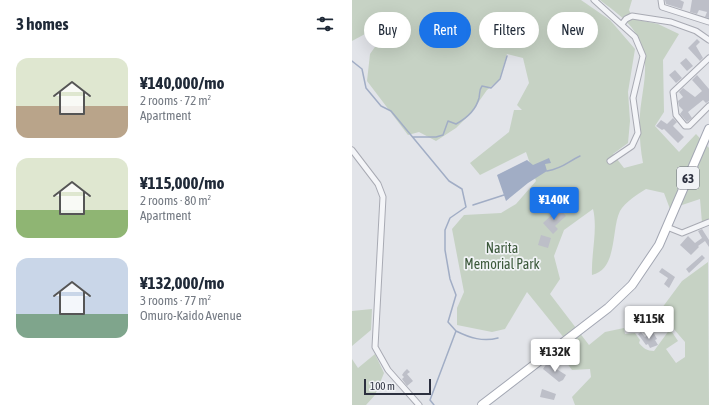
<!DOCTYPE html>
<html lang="en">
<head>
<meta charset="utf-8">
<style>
	:root { --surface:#fff; --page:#f6f6f7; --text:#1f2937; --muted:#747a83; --accent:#1a73e8 }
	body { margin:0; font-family:"Asap Condensed",sans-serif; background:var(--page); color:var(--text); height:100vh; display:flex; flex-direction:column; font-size:15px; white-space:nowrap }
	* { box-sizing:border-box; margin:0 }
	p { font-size:13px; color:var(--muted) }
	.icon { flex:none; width:22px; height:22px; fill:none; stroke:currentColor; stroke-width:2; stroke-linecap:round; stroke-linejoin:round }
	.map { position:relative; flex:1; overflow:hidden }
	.details { display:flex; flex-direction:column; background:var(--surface); width:352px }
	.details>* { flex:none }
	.banner { position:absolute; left:12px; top:12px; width:285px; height:36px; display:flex; gap:8px }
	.scale { position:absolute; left:12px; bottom:10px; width:67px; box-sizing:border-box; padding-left:4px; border:2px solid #2c303f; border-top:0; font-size:11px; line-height:14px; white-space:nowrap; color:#2c303f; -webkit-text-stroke:3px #f1f3f6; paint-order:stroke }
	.price { position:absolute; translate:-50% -34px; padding:0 9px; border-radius:4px; background:#fff; color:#222; font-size:13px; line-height:26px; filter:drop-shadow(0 1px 2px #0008) }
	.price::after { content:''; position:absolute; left:50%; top:24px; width:12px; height:9px; margin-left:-6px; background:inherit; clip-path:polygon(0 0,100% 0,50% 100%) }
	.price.on { background:var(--accent); color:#fff }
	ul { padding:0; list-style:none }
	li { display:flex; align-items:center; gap:12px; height:100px; padding:0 16px }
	li span { display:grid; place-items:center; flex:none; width:112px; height:80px; border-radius:12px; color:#555 }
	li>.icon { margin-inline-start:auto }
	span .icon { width:48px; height:48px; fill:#fffc; stroke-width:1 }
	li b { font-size:17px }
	h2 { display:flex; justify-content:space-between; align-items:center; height:48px; padding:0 16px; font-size:17px }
	.chip { padding:0 14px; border-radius:18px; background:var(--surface); box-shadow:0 4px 16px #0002; font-size:14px; line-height:36px }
	.chip.on { background:var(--accent); color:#fff }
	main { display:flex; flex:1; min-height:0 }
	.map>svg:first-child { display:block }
	.green { fill:#c6d2c4 }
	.water { fill:#a1adc5 }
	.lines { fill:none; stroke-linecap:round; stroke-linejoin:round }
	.stream { stroke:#a1adc5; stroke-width:1.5 }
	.building { fill:#bdbfc8 }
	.minor-casing { stroke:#a8aab3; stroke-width:7 }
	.primary-casing { stroke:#a3a7b3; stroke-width:10 }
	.minor { stroke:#f4f5f8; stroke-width:5 }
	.primary { stroke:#fff; stroke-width:8 }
	.labels { text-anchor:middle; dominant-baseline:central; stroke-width:3.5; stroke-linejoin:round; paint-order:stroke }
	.shield { fill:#f1f3f6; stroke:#676a76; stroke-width:1 }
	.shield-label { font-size:13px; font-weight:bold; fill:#2c303f }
	.park-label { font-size:14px; fill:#3c593b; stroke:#f1f3f6 }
</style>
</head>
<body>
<main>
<section class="details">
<h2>3 homes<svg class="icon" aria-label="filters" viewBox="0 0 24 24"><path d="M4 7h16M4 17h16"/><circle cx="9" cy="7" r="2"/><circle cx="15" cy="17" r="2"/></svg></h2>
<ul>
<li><span style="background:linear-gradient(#dfe7d0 60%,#b9a48a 0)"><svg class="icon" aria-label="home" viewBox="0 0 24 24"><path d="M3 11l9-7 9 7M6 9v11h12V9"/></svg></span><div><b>¥140,000/mo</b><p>2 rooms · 72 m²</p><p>Apartment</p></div></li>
<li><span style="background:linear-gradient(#dfe7d0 65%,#8fb573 0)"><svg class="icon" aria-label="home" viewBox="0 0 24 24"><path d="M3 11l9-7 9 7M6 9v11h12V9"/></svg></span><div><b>¥115,000/mo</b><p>2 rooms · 80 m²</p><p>Apartment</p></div></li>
<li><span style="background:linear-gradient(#c9d6e8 70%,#7fa58c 0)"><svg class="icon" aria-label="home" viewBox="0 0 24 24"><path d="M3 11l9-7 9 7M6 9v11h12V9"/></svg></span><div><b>¥132,000/mo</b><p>3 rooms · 77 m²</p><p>Omuro-Kaido Avenue</p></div></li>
</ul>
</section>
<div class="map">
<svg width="357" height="405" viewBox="0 0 357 405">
	<rect width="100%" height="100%" fill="#e2e4e9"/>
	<path class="green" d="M0,0h229l29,20 25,29 -7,43 2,29 -2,22 -15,11 11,14 19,-5c-3,-16 -4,-33 -3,-49 2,-25 11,-51 -1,-75 -8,-17 -25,-28 -39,-39h32l-3,10 4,9 25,5 21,10 -16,26 1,52 -9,14 24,26 17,-18 13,14v71l-7,4 -2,-24 -30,10 -6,-16 -18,-4c-8,5 -21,13 -26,22 -9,18 -2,58 -28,64 -1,-21 6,-46 1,-66l-29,21 -10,26 6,23 -10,15 39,51 16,-13 19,-4 1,6 10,-1 5,7 -1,3c4,5 8,8 15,8l16,-22 8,12 -12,8 10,14 9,-6v-15l-26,-30 23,-31 26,-19 1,143h-134l-3,-8 19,-20 -1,-8 -18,1 -11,-15 8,-11 -42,-52 -22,37 -13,3 -35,-7v-17l7,-16 -12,-63 12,-14 37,-2 15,-9 20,-23 -10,-29 -46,23 -10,-12 39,-31 5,-22h8l-5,-5 12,-22 -6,-25 -16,-4 -8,26 -12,10 -17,24 -14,14 -20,13 -17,-9 -11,3 -41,-54 3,-27 14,-20 -6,-7 -26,14z
		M20,309l-1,21 -19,16v-35z
		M23,354l9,19 -9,22 -9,10h-14v-46l6,9z"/>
	<path class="water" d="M197,158l2,5 -6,1 2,7 -19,12 -22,18 -9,-26 30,-15 6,5z"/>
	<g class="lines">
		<path class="stream" d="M0,61l10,8 4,19 15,18 10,5 58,70 13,8 4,18 -16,11 -5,12v20l5,29 6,16 -8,27 8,9 -26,69 4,5
			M61,137h23l7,-2 5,-14 8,3c11,-6 20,-14 23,-26 1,-5 0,-8 3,-12l9,2 9,-9 7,-23
			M195,171c17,-3 20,-9 33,-15
			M121,205l31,-10
			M104,331c14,7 27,11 42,7"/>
	</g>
	<path class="building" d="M313,0h15l4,2 -2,7 -16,-5z
		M340,0h17v18l-4,-1 2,-5 -8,-2 -2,4 -7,-2z
		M345,39l3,3 -4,4 7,12 -3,3 -12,-13z
		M334,58l7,8 -6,5 -7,-8z
		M323,70l7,8 -6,5 -7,-8z
		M345,75l12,14v12l-3,2 -3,-3 -15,12 4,6 -5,4 -7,-8 3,-4 -4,-4 -1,-5 5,-4 -4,-5 4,-4 12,9 7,-6 -10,-11z
		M321,118l4,4 -4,4 11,11 -6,6 -14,-14 -2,1 -6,-4 5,-6 6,4z
		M207,208l7,8 -11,10 3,3 -5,5 -10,-11z
		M350,229l7,11v7l-4,-6 -7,5 1,1 -8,8 -11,-10 8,-9 7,7 7,-5 -4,-7z
		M189,235l10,3 -3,10 -10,-3z
		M350,255l3,3 -16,15 -3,-4z
		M310,268l13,9 -6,11 -5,-4 4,-6 -9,-6z
		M289,332l4,5 8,-5 4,7 -2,1 3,5 -8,3 -2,-4 -2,1 -8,-11z
		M195,363l19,12 -3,5 -4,2 -16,-13z
		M55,369l3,3 -3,2 6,7 -6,5 -5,-7 2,-2 -2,-2 2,-3z
		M190,389l14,5 -2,6 -14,-3z"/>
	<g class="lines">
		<defs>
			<path id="minor" d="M242,0l41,37 8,19 -10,42 5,35 -6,13 -22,15
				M309,0l1,7 47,15
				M270,24l4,-5 6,-3 39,6 25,9 13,9
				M357,58l-36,34 3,23 9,11h4l20,-20
				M0,150l26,34 5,13 -8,150 13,23 31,35
				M315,227l15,6 27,-11"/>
			<path id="primary" d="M130,405l126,-97 24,-23 27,-40 50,-116"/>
		</defs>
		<use href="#minor" class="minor-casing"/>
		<use href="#primary" class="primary-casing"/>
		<use href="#minor" class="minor"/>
		<use href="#primary" class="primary"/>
	</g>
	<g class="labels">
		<rect class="shield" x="325" y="167" width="22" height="22" rx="3"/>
		<g class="shield-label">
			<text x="336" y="178">63</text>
		</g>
		<g class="park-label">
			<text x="150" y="248">Narita<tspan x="150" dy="16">Memorial Park</tspan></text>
		</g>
	</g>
</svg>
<div class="scale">100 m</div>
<b class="price on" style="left:202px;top:221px">¥140K</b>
<b class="price" style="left:297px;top:340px">¥115K</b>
<b class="price" style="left:203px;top:373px">¥132K</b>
<div class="banner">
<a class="chip">Buy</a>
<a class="chip on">Rent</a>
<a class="chip">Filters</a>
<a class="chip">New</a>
</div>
</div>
</main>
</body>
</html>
